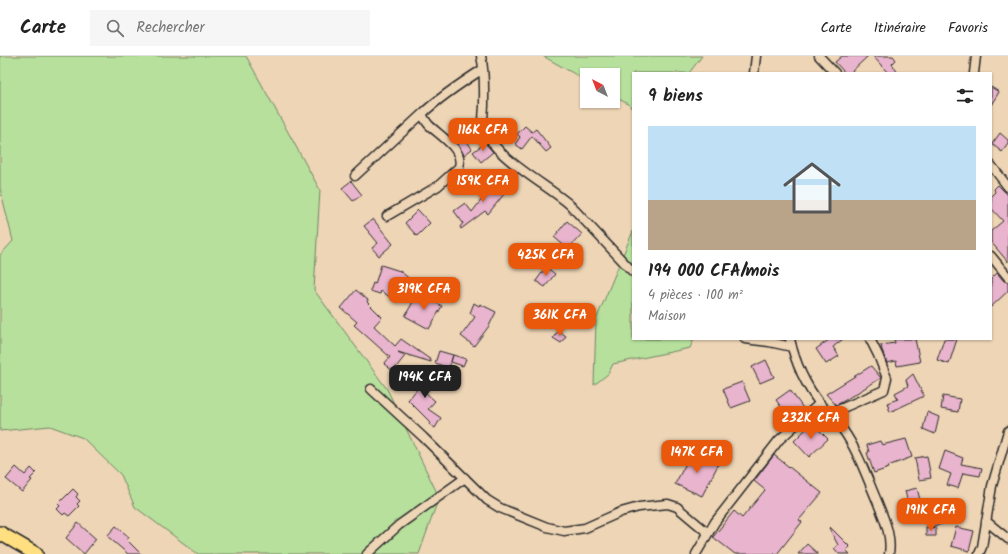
<!DOCTYPE html>
<html lang="fr">
<head>
<meta charset="utf-8">
<style>
	:root { --surface:#fff; --page:#f6f6f6; --text:#222; --muted:#767676; --line:#e0e0e0; --accent:#ea580c }
	body { margin:0; font-family:Kalam,sans-serif; background:var(--page); color:var(--text); height:100vh; display:flex; flex-direction:column; font-size:15px; white-space:nowrap }
	* { box-sizing:border-box; margin:0 }
	p { font-size:13px; color:var(--muted) }
	.icon { flex:none; width:22px; height:22px; fill:none; stroke:currentColor; stroke-width:2; stroke-linecap:round; stroke-linejoin:round }
	.map { position:relative; flex:1; overflow:hidden }
	.drawer { position:absolute; left:632px; top:16px; width:360px; height:268px; display:flex; flex-direction:column; background:var(--surface); border-radius:0px; box-shadow:0 1px 3px #0004 }
	.drawer>* { flex:none }
	.needle { width:26px; rotate:318deg }
	.controls { position:absolute; left:580px; top:12px; display:grid; gap:8px }
	.controls a { display:grid; place-items:center; width:40px; height:40px; border-radius:0px; background:var(--surface); box-shadow:0 1px 3px #0004; font-size:20px }
	.price { position:absolute; translate:-50% -34px; padding:0 9px; border-radius:8px; background:var(--accent); color:#fff; font-size:13px; line-height:26px; filter:drop-shadow(0 1px 2px #0008) }
	.price::after { content:''; position:absolute; left:50%; top:24px; width:12px; height:9px; margin-left:-6px; background:inherit; clip-path:polygon(0 0,100% 0,50% 100%) }
	.price.active { background:#222; color:#fff }
	ul { padding:0; list-style:none }
	li { display:grid; align-content:center; gap:8px; height:212px; padding:0 16px }
	li span { display:grid; place-items:center; height:124px; border-radius:0px; color:#555 }
	li>.icon { margin-inline-start:auto }
	span .icon { width:72px; height:72px; fill:#fffc; stroke-width:1 }
	li b { font-size:17px }
	h2 { display:flex; justify-content:space-between; align-items:center; height:48px; padding:0 16px; font-size:17px }
	header { display:flex; align-items:center; gap:24px; box-sizing:border-box; height:56px; padding:0 20px; background:var(--surface); border-bottom:1px solid var(--line) }
	header strong { font-size:19px }
	nav { display:flex; gap:22px; margin-inline-start:auto; font-size:14px }
	.search { width:280px; height:36px; background:var(--page); display:flex; align-items:center; gap:10px; box-sizing:border-box; padding:0 14px; border-radius:0px; color:var(--muted); font-size:15px }
	.map>svg:first-child { display:block }
	.green { fill:#b6e09c; stroke:#708664 }
	.building { fill:#e9b4cd; stroke:#2b2b2b }
	.lines { fill:none; stroke-linecap:round; stroke-linejoin:round }
	.minor-casing { stroke:#2b2b2b; stroke-width:11 }
	.primary-casing { stroke:#2b2b2b; stroke-width:16 }
	.minor { stroke:#eed5b6; stroke-width:8 }
	.primary { stroke:#ffdf80; stroke-width:13 }
</style>
</head>
<body>
<header>
<strong>Carte</strong>
<div class="search"><svg class="icon" aria-label="search" viewBox="0 0 24 24"><circle cx="10" cy="10" r="6"/><path d="M15 15l6 6"/></svg>Rechercher</div>
<nav><a>Carte</a><a>Itinéraire</a><a>Favoris</a></nav>
</header>
<div class="map">
<svg width="1008" height="498" viewBox="0 0 1008 498">
	<rect width="100%" height="100%" fill="#eed5b6"/>
	<filter id="ink" filterUnits="userSpaceOnUse"><feTurbulence type="fractalNoise" baseFrequency=".025" numOctaves="2"/><feDisplacementMap in="SourceGraphic" scale="8" xChannelSelector="R" yChannelSelector="G"/><feConvolveMatrix kernelMatrix="1 2 1 2 8 2 1 2 1" color-interpolation-filters="sRGB"/></filter>
	<g filter="url(#ink)">
		<path class="green" d="M0,0h246l74,134 -6,100 73,99 52,108 -20,57h-221l-63,-47 -14,-32 -38,-37 -33,-12 -50,5v-176l13,-14 -13,-53z
			M543,0h159l-13,17h-56v37l-5,-6 -15,-8v-21h-26v6z
			M633,175v108h61l-4,9 -77,16 -5,10 -14,11 2,-65z"/>
		<path class="building" d="M842,0h26l-18,17h-5l-10,-11z
			M873,0h20l3,4 -4,4 6,9h-10z
			M991,31l8,5 -8,13z
			M525,70l7,6 4,-3 15,19 -5,4 -14,-16 -10,13 -7,-5 5,-7 -3,-3z
			M461,75l11,18 -8,6 -5,-9 -8,-9z
			M1000,77l8,7v4l-6,8 -10,-8z
			M485,87l8,9 -12,10 -8,-10z
			M496,121l13,11 -21,26 -3,-3 -24,18 -1,-2 3,-4 -9,-12 11,-8 7,9 17,-22 -2,-1z
			M351,125l11,14 -9,6 -11,-13z
			M998,129l10,10v67l-17,-20v-11l12,-10 -12,-13v-12l4,-4 -1,-3z
			M418,154l12,13 -13,13 -12,-13z
			M373,163l20,25 -14,12 -7,-8 6,-5 -14,-17z
			M567,165l15,13 -14,15 -14,-12z
			M381,209l19,6 12,10 -15,21 -16,-11 -1,3 -10,-3 3,-8 2,1z
			M546,211l9,7 -10,13 -9,-6z
			M997,217l7,8 4,1v9l-17,16v-28z
			M356,234l12,10 -1,2 15,15 -8,9 21,20 6,-7 30,21v2l-33,-10 7,4 -12,15 -9,-7 6,-7 -36,-32 3,-3 -16,-14z
			M418,237l24,13 -13,23 -24,-13z
			M474,247l5,3 1,-2 16,8 -7,14 -15,20 -13,-10 14,-19 -5,-4z
			M558,275l8,5 -5,7 -8,-5z
			M830,283h13l-10,8 6,9 -13,8 -10,-15z
			M894,283h21l5,23 -23,4 -1,-5 -9,2 -5,-13 -1,-5 14,-2z
			M944,283h13l-8,25 -12,-4z
			M439,295l14,4 -4,13 -14,-5z
			M453,299l13,4 -3,7 -12,-4z
			M766,304l8,17 -14,6 -8,-16z
			M871,310l10,12 -39,24 -6,3 -10,-11z
			M426,315l10,8 -10,14 9,8 -7,8 13,9 -6,10 -6,-4 1,-2 -22,-22 10,-12 -4,-2z
			M913,318l11,22 -34,16 -3,-9 11,-4 -3,-6 13,-7 -2,-6z
			M742,326l8,19 -19,7 -8,-19z
			M790,334l13,18 -14,10 -13,-18z
			M943,340l17,3 -2,13 -17,-3z
			M927,356l12,5 -4,17 -12,-5z
			M814,369l14,14 -19,18 -15,-16 15,-15z
			M906,383l6,18 -24,9 1,2 -15,5 -7,-20 2,-1 -2,-7 13,-4 2,4z
			M945,395l18,7 -2,6 21,4 -2,8 -17,-3 -5,15 -11,-3 4,-11 -12,-5z
			M692,396l27,11 -17,33 -27,-12z
			M774,399l48,38 -23,27 3,2 -25,32h-42l-22,-17 21,-26 8,7 23,-28 -11,-9z
			M927,400l4,22 -12,2 -4,-22z
			M16,411l9,8 6,-7 5,5 -6,6 2,1 -10,12 -16,-13z
			M917,432l5,20 -12,3 -5,-20z
			M73,433l5,5 -2,3 4,4 -3,3 2,2 -10,10 -4,-3 -2,2 -6,-6 3,-3 -2,-2z
			M947,452l3,14 -19,5 -4,-14z
			M78,467l18,16 -12,15 -18,-16z
			M116,470l13,11 -2,3 14,14h-13l-21,-18z
			M830,471l20,20 -4,3 4,4h-11l-5,-6 4,-3 -9,-17z
			M926,471l10,1v8h-10z
			M956,471l18,4 -5,20 -18,-5z
			M807,488l11,10h-20z"/>
		<g class="lines">
			<defs>
				<path id="minor" d="M481,0c4,16 3,32 3,49 0,6 -2,14 0,21 5,29 64,59 86,79l63,67
					M819,0l16,17
					M754,17l2,-17
					M974,17l2,-17
					M991,109l17,22
					M355,120l67,-62
					M387,160l51,-30 21,-19c5,-18 -19,-31 -30,-42 -3,-3 -5,-7 -7,-11 18,-17 39,-31 61,-45
					M991,200l17,21
					M745,283l24,3 23,5
					M790,283c5,23 16,47 31,66 7,8 16,16 22,25 15,21 24,48 34,71 7,18 15,34 12,53
					M371,333l52,48 64,63 13,8 47,19 17,4 21,-3 36,-16 18,-5 29,-3 9,3 31,26
					M829,358l55,-24 3,-12 -9,-23 -8,-16
					M986,465l22,18
					M367,498l32,-29 66,-47
					M696,498l19,-32 64,-82 41,-37
					M979,498l3,-7 10,-61 16,-55"/>
				<path id="primary" d="M0,477l36,21"/>
			</defs>
			<use href="#minor" class="minor-casing"/>
			<use href="#primary" class="primary-casing"/>
			<use href="#minor" class="minor"/>
			<use href="#primary" class="primary"/>
		</g>
	</g>
</svg>
<div class="controls">
<a><svg class="needle" viewBox="-14 -14 28 28"><path d="M0-13l5 13h-10z" fill="#e53935"/><path d="M0 13l5-13h-10z" fill="#767676"/></svg></a>
</div>
<b class="price" style="left:483px;top:96px">116K CFA</b>
<b class="price" style="left:483px;top:147px">159K CFA</b>
<b class="price" style="left:546px;top:221px">425K CFA</b>
<b class="price" style="left:424px;top:255px">319K CFA</b>
<b class="price" style="left:560px;top:281px">361K CFA</b>
<b class="price active" style="left:425px;top:343px">194K CFA</b>
<b class="price" style="left:811px;top:384px">232K CFA</b>
<b class="price" style="left:697px;top:418px">147K CFA</b>
<b class="price" style="left:931px;top:476px">191K CFA</b>
<section class="drawer">
<h2>9 biens<svg class="icon" aria-label="filters" viewBox="0 0 24 24"><path d="M4 7h16M4 17h16"/><circle cx="9" cy="7" r="2"/><circle cx="15" cy="17" r="2"/></svg></h2>
<ul>
<li><span style="background:linear-gradient(#bfe0f5 60%,#b9a48a 0)"><svg class="icon" aria-label="home" viewBox="0 0 24 24"><path d="M3 11l9-7 9 7M6 9v11h12V9"/></svg></span><div><b>194 000 CFA/mois</b><p>4 pièces · 100 m²</p><p>Maison</p></div></li>
</ul>
</section>
</div>
</body>
</html>
